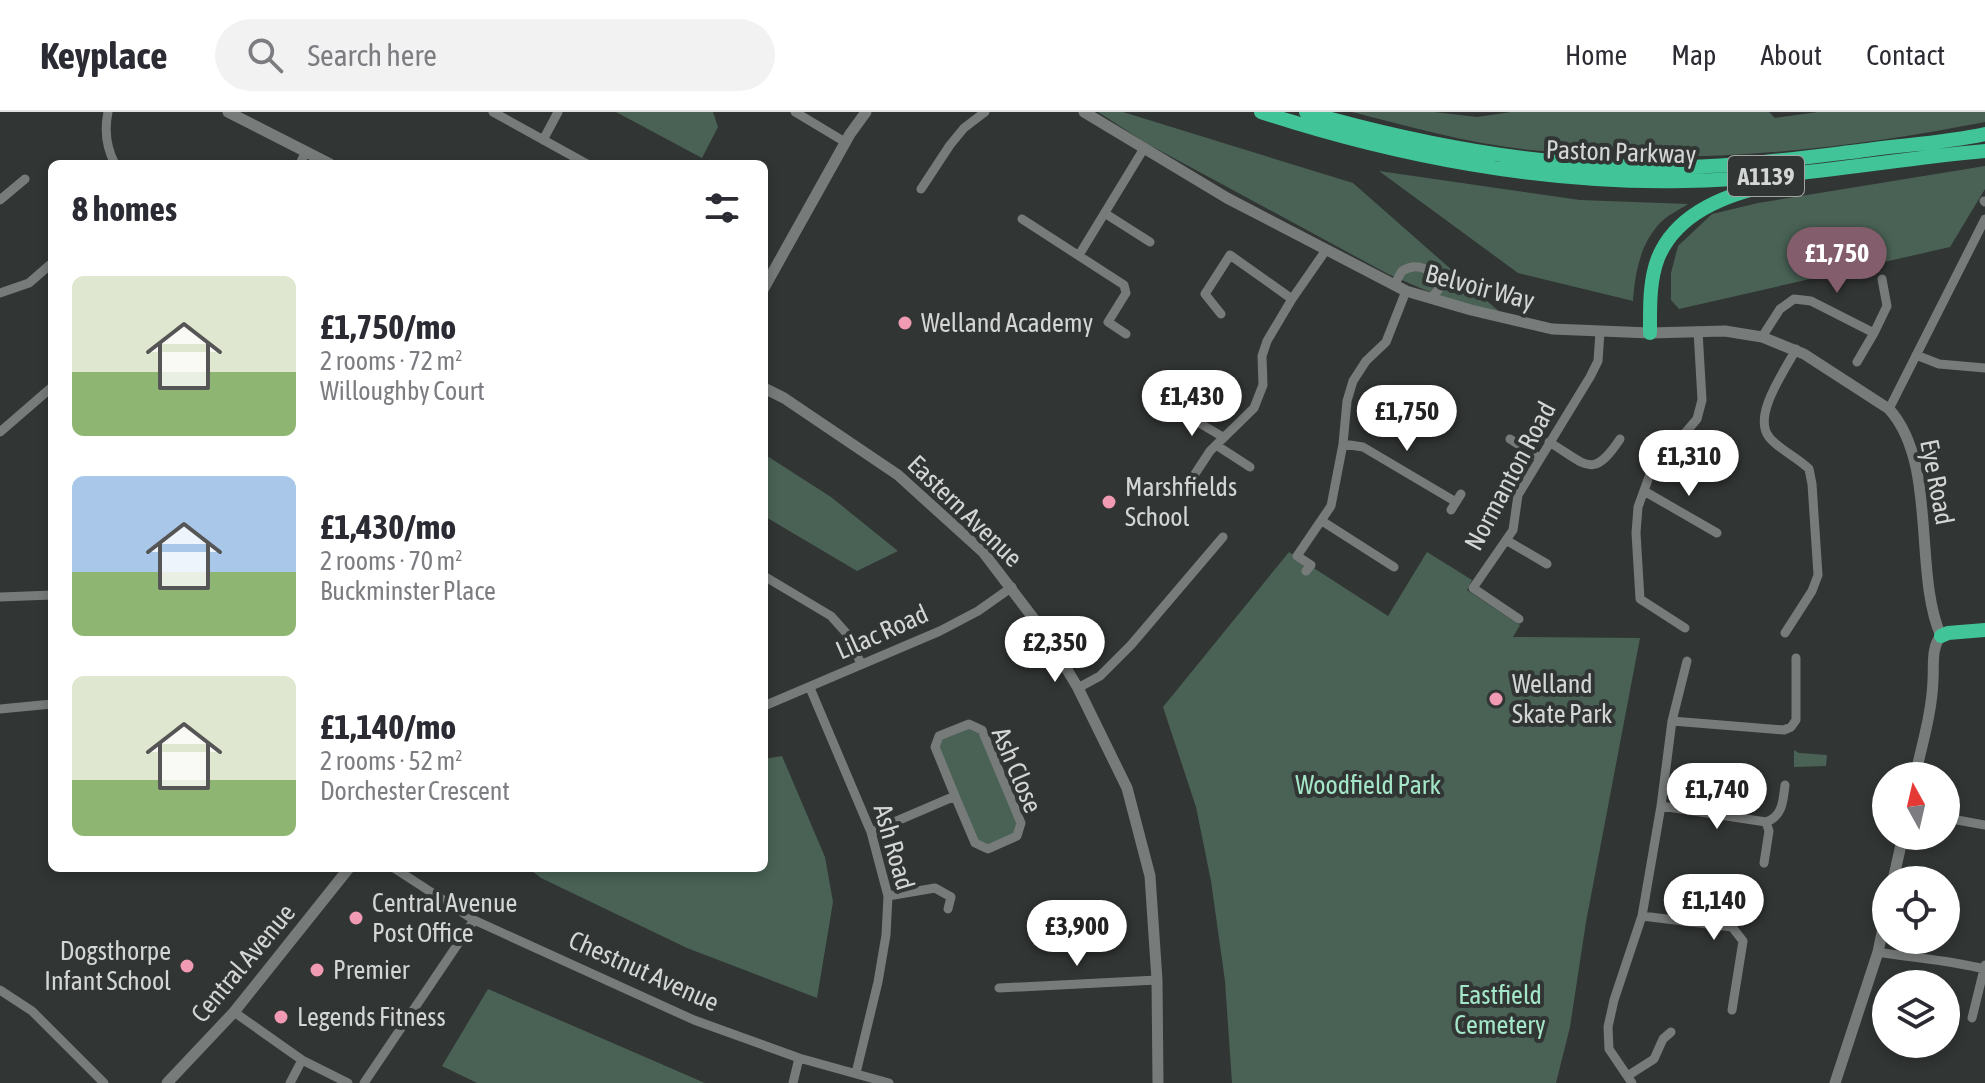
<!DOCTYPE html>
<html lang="en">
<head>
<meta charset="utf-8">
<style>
	:root { --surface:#fff; --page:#f2f2f3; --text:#2b2b33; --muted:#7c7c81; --line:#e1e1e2; --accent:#845d6d }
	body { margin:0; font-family:"Asap Condensed",sans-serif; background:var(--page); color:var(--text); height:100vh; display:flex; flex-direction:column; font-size:30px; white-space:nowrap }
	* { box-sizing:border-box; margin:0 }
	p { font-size:26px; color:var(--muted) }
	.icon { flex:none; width:44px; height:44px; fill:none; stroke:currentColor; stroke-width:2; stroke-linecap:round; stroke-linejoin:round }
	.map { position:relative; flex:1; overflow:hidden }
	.drawer { position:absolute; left:48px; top:48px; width:720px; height:712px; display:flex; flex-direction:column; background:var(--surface); border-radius:12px; box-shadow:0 4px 12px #0003 }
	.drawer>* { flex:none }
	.needle { width:52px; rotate:352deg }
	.controls { position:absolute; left:1872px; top:650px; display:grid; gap:16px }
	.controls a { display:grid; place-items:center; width:88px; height:88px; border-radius:50%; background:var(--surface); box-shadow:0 4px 12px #0003; font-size:40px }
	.price { position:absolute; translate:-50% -68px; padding:0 18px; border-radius:28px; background:#fff; color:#222; font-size:26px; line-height:52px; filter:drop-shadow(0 2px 4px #0008) }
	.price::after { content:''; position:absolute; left:50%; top:48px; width:24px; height:18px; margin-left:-12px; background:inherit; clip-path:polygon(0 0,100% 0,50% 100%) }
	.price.on { background:var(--accent); color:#fff }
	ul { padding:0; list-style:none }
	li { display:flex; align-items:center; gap:24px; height:200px; padding:0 24px }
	li span { display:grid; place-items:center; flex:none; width:224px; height:160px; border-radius:12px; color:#555 }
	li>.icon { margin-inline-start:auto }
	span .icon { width:96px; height:96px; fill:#fffc; stroke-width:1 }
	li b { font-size:34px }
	h2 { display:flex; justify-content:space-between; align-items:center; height:96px; padding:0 24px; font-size:34px }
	header { display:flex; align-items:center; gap:48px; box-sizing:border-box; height:112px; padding:0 40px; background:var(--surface); border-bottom:2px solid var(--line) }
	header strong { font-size:38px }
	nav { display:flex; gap:44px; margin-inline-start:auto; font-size:28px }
	.search { width:560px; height:72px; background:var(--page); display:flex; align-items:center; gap:20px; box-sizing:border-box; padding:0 28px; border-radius:44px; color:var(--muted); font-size:30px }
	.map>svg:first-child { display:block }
	.green { fill:#4a6256 }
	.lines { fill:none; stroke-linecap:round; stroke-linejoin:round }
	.minor { stroke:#777b79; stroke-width:9 }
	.tertiary { stroke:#777b79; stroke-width:11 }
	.trunk { stroke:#40c498; stroke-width:14 }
	.poi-dot { fill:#f19ab4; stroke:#313533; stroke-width:3 }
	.labels { text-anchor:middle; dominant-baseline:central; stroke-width:8; stroke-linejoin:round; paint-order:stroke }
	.shield { fill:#313533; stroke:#a3a6a4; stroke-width:2 }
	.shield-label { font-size:24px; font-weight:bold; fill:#d4d6d5 }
	.street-label { font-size:26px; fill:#d4d6d5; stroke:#313533 }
	.poi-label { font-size:26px; fill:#d4d6d5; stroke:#313533; text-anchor:start }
	.park-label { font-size:26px; fill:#a4e6c8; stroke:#313533 }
</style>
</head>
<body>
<header>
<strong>Keyplace</strong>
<div class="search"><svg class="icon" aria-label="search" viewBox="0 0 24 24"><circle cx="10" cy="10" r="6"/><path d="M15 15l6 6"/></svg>Search here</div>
<nav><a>Home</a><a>Map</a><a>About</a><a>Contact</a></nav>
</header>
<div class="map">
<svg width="1985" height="971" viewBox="0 0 1985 971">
	<rect width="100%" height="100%" fill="#313533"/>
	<path class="green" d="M616,0h97l5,15 -16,31z
		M1098,0h25l230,71 150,132 -62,-18 -53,-23 -242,-131z
		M1352,0h82l43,5 34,-5h258l6,6 43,-6h167v10c-149,29 -303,45 -454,28 -60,-6 -121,-23 -179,-38z
		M1985,54v23l-35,58 -271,62 -8,-9v-27l7,-27 34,-32 46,-11z
		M1379,59l201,29 108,4c-9,6 -20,11 -27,18 -21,21 -26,52 -28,79l-115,-28z
		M764,342l67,43 67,54 -41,20 -93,-55z
		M1289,440l99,64 39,-64 45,28 -5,10 53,35 -7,12 127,1 -54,284 -16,105 -14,56h-324l-7,-102 -14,-100 -15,-74 -33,-100z
		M969,616l10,5 38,90 -3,11 -27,11 -9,-5 -40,-93 3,-9z
		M1794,638l5,3 28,2 -1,11 -32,1z
		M782,644l43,101 8,45 -16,96 -130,-50 -146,-70 -13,-10h236v-109z
		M488,877l217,94h-228l-35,-17z"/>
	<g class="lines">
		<path class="minor" d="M108,0c-4,19 -2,35 7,52
			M493,0l94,52
			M795,0l50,30
			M543,28l15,-28
			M300,52l6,-13
			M921,77l29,-44 14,-17 21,-16
			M0,88l25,-21
			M1984,89l1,1
			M1106,102l44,28
			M1022,107l102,66 2,8 -18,29 18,12
			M1079,143l64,-105
			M1394,173l8,-14c16,-10 35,-1 37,18l-7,8
			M0,181l29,-10 23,-20
			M1221,202l-16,-20 25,-39 62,44
			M1874,221l13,-27 -5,-27
			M1762,225l18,-28 14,-10 17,2 63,32 -17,29
			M1916,243l23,9 46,4
			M1889,297l96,-190
			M1179,299l44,26
			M0,320l52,-45
			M1510,327l29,19
			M1549,330c37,22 43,39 71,-3
			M1343,332l20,3 93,55
			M1216,333l34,22
			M1191,368l19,-29 44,-43 9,-23 -1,-29 5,-15 25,-42 34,-49
			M1644,379l73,42
			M1451,398l10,-16
			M1322,409l72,46
			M1506,428l41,24
			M1306,459l5,-6 -14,-9 34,-50 12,-62 4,-43 6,-20 13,-20 20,-19 20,-51
			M764,464l67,40 17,19 13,29
			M0,485l52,-2
			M1519,507l-46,-31 40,-58 5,-35 72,-118 8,-16 2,-29
			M1685,516l-45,-29 -4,-66 2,-26 12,-33 47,-55 5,-19 -4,-69
			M1785,521l27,-42 6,-16 -6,-91 -3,-15c-11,-11 -32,-21 -40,-32 -17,-22 16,-66 27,-88
			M810,576l61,144 17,64 -2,39 -8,47 -22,91
			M1078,576l22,-12 31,-31 92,-108
			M764,594l176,-75 38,-20 34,-24
			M0,597l52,-5
			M1672,609l112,9 7,-3 5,-7v-62
			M1661,694l105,16 3,9 -5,32
			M1946,706l39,7
			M1766,710c17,-6 17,-21 19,-37
			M871,720l84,-36 -20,-49 4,-11 30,-12 13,6 39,93 -4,13 -29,13 -13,-6 -20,-47
			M394,756l80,52 220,100 105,38 90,25
			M888,784l47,-8 16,9 -3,12
			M1642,804l90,11 11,14 -11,69
			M1878,840c35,6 71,8 106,17
			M999,876l158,-8
			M0,878l32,21 72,72
			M234,900l68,48 46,23
			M1972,906l13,-53
			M1629,963l25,-16 9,-20 8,-7
			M290,971l12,-23
			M364,971l110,-163
			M793,971l6,-25
			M1632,971l-23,-34 -1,-22 6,-27 28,-84 19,-110 11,-85 15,-60"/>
		<path class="tertiary" d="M228,0l102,52
			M1084,0l143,86 179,93 65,19 81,19 98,4 75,-2 37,6 42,17 85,55c49,54 24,164 52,227 -10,11 -7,30 -8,44 -1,32 -11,65 -18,96
			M764,176l86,-154 16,-22
			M764,276l20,10 114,77 85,77 64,84 31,52 49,100 23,88 7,104 1,103
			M1893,768l10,-44
			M167,971l67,-71 115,-144
			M1835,971l43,-131 8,-38"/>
		<path class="trunk" d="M1261,0c134,44 281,72 423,69 100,-1 201,-21 301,-30
			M1306,0c122,35 249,58 377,55 59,-1 118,-9 176,-16 41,-6 85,-8 126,-17
			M1650,221c0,-24 -1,-52 8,-75 20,-49 77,-67 124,-75
			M1941,524l7,-3 37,-3"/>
	</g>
	<g class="poi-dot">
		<circle cx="905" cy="211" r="8"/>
		<circle cx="1109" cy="390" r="8"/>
		<circle cx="1496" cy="587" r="8"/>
		<circle cx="356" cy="806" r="8"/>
		<circle cx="187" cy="854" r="8"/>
		<circle cx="317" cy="858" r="8"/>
		<circle cx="281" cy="905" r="8"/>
	</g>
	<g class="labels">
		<rect class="shield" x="1728" y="44" width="76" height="40" rx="6"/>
		<g class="shield-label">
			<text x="1766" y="64">A1139</text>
		</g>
		<g class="street-label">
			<text transform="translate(1621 40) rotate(2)">Paston Parkway</text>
			<text transform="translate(1480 175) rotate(15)">Belvoir Way</text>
			<text transform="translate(1510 364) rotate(-62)">Normanton Road</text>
			<text transform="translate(1937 370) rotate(79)">Eye Road</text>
			<text transform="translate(965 399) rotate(44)">Eastern Avenue</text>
			<text transform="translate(882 520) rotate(-24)">Lilac Road</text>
			<text transform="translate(1017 658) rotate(67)">Ash Close</text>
			<text transform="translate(894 735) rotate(74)">Ash Road</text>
			<text transform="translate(243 851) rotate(-50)">Central Avenue</text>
			<text transform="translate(644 859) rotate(24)">Chestnut Avenue</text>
		</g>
		<g class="poi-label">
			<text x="921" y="211">Welland Academy</text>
			<text x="1125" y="375">Marshfields<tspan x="1125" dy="30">School</tspan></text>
			<text x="1512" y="572">Welland<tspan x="1512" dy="30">Skate Park</tspan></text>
			<text x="372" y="791">Central Avenue<tspan x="372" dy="30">Post Office</tspan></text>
			<text x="171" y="839" text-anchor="end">Dogsthorpe<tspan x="171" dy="30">Infant School</tspan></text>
			<text x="333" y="858">Premier</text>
			<text x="297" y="905">Legends Fitness</text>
		</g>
		<g class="park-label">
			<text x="1368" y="673">Woodfield Park</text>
			<text x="1500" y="883">Eastfield<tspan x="1500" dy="30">Cemetery</tspan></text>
		</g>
	</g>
</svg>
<div class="controls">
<a><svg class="needle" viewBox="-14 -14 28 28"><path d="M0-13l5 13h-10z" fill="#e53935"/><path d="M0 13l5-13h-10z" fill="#7c7c81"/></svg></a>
<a><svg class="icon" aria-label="locate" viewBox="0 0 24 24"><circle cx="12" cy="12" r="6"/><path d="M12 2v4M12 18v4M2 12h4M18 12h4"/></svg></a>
<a><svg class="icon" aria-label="layers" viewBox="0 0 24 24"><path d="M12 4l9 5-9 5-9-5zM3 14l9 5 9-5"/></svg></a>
</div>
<b class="price on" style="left:1837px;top:183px">£1,750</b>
<b class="price" style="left:1192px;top:326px">£1,430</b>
<b class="price" style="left:1407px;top:341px">£1,750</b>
<b class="price" style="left:1689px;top:386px">£1,310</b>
<b class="price" style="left:1055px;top:572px">£2,350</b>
<b class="price" style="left:1717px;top:719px">£1,740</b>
<b class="price" style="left:1714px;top:830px">£1,140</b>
<b class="price" style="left:1077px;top:856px">£3,900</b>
<section class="drawer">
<h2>8 homes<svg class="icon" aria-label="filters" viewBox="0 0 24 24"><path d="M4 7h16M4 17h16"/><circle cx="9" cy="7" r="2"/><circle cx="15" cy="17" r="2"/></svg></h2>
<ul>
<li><span style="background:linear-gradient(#dfe7d0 60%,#8fb573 0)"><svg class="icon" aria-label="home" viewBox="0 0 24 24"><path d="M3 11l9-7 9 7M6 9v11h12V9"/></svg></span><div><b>£1,750/mo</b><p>2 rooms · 72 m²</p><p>Willoughby Court</p></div></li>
<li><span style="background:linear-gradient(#a9c7e8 60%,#8fb573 0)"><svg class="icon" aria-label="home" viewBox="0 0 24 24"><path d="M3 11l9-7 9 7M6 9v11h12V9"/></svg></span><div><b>£1,430/mo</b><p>2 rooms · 70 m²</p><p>Buckminster Place</p></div></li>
<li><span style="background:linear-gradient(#dfe7d0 65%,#8fb573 0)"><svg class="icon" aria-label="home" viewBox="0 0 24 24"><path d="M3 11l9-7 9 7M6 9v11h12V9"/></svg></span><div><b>£1,140/mo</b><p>2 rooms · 52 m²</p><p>Dorchester Crescent</p></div></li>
</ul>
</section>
</div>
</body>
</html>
